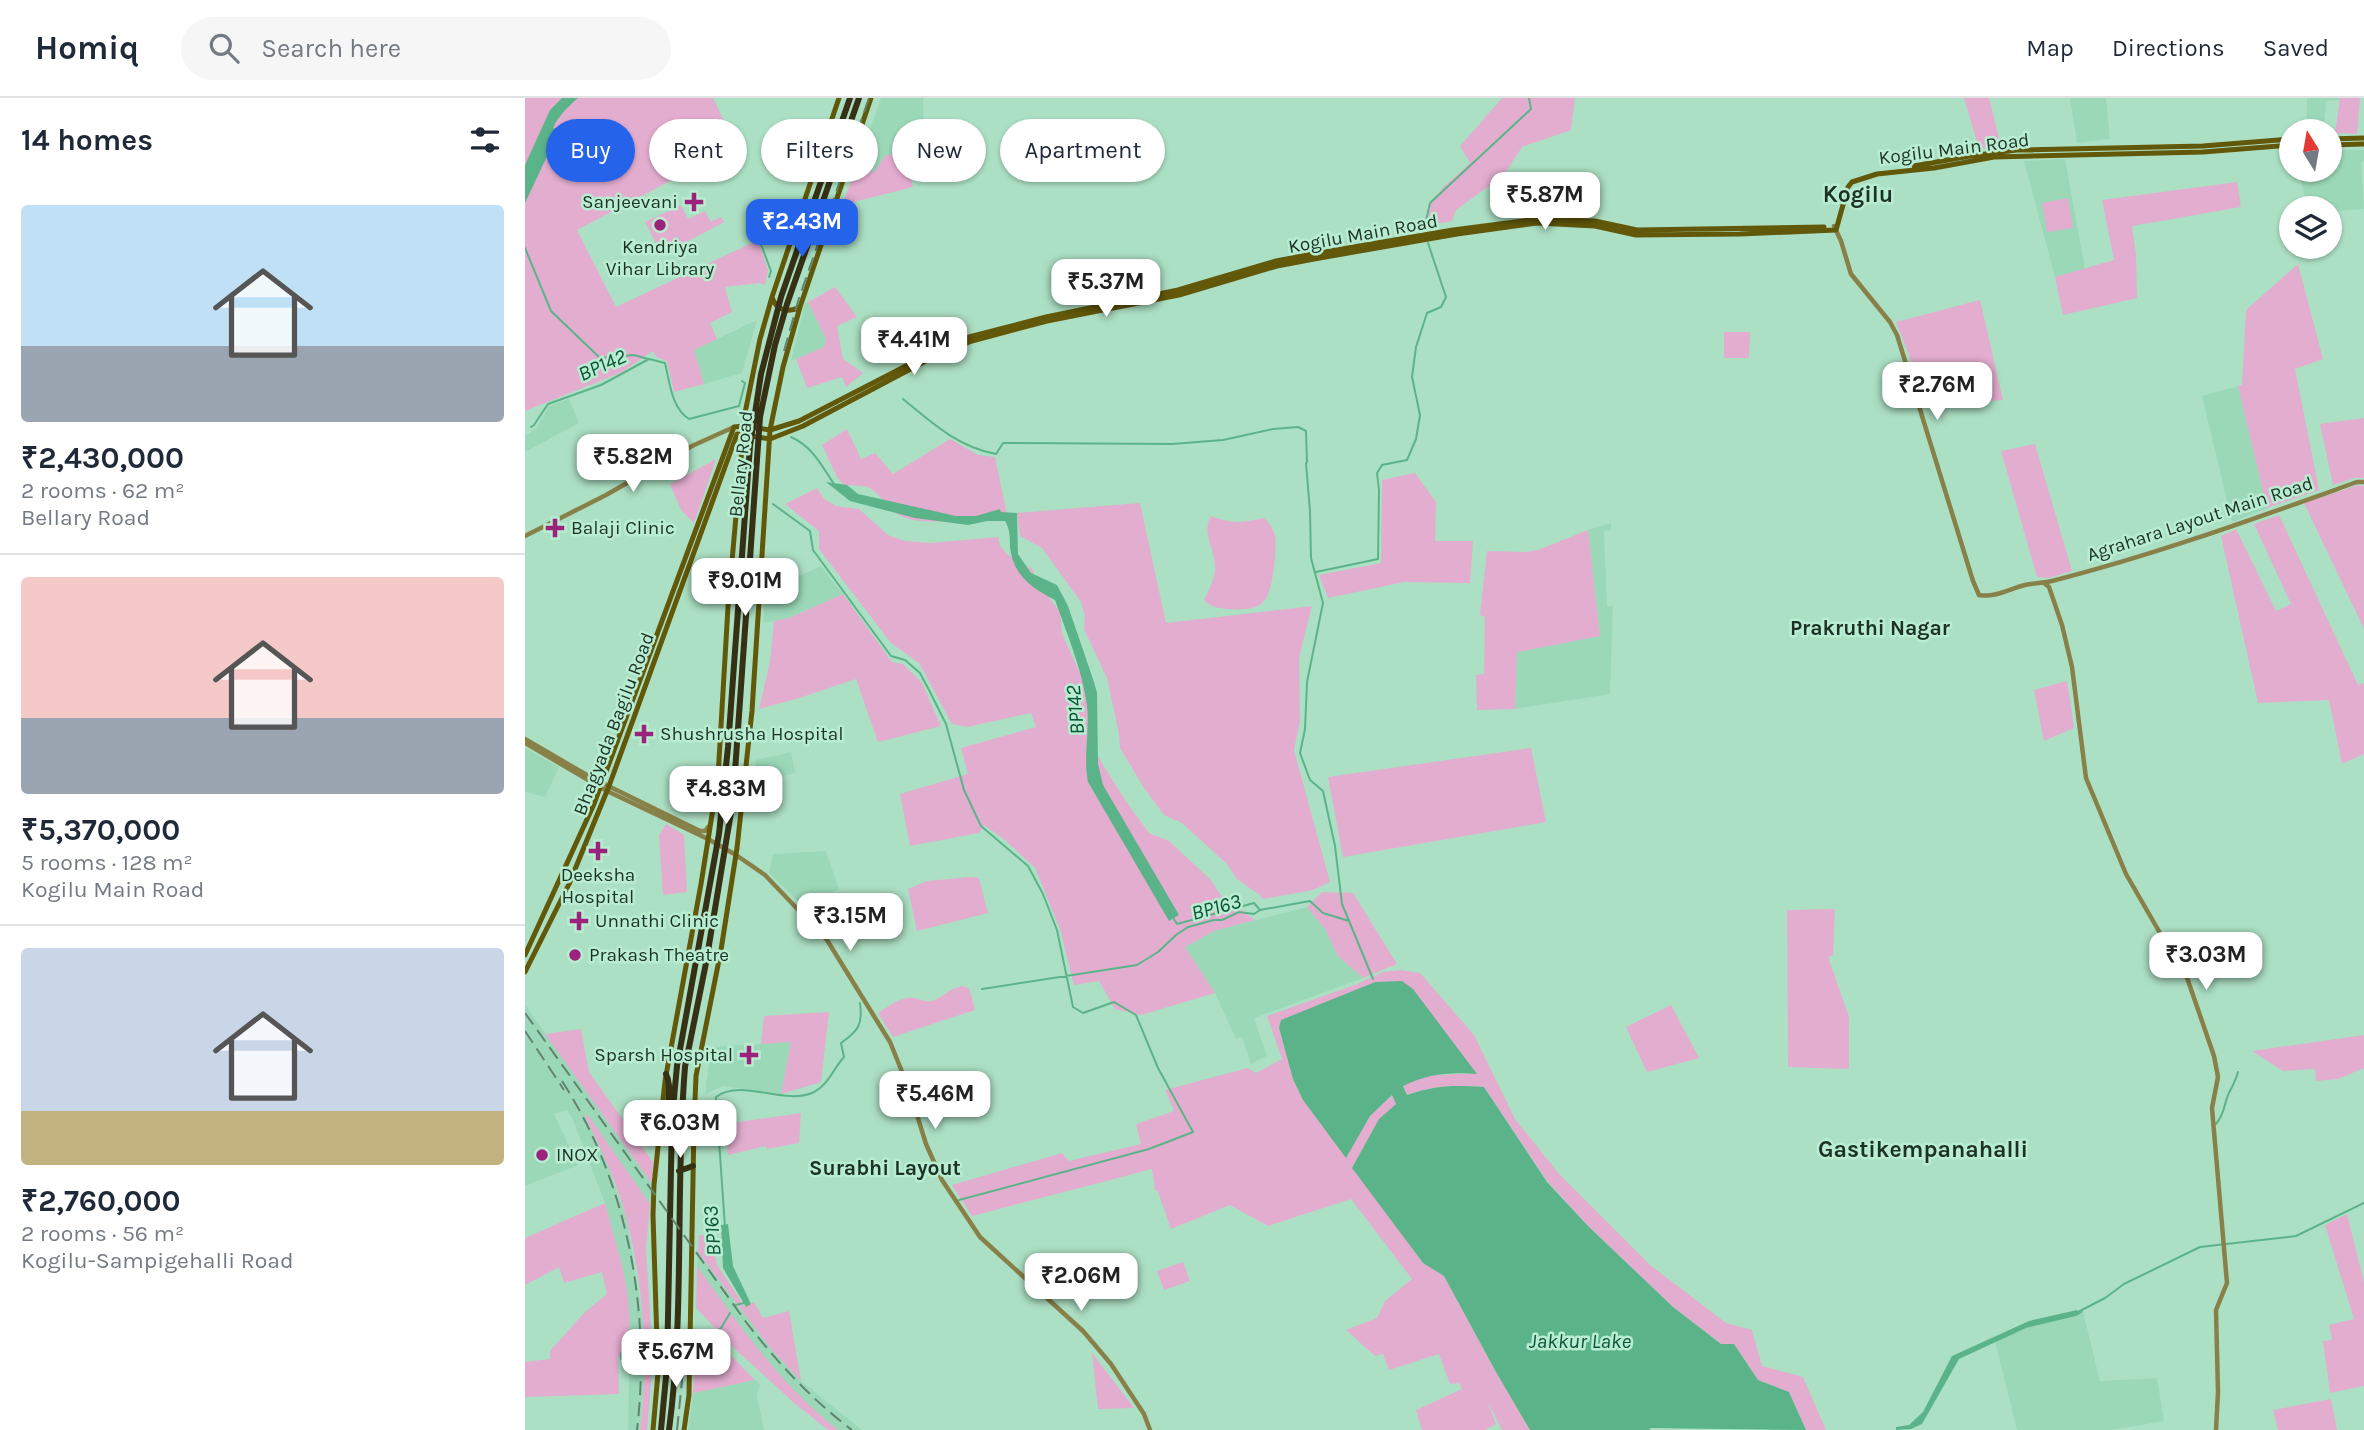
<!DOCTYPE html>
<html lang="en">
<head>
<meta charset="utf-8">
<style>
	:root { --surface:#fff; --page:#f6f6f7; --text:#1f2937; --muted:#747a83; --line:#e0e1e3; --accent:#2563eb }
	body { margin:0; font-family:Karla,sans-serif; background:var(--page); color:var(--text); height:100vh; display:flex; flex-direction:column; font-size:26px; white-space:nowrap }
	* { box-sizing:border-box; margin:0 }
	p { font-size:23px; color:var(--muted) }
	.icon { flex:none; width:38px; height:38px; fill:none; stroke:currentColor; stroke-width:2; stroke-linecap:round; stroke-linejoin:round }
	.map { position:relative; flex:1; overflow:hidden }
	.drawer { display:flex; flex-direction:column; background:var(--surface); width:525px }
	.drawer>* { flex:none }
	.guide { position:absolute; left:21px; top:21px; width:665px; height:63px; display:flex; gap:14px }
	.needle { width:46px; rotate:349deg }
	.buttons { position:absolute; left:1754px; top:21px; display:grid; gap:14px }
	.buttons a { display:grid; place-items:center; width:63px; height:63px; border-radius:50%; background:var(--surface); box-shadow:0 2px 5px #0004; font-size:35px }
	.price { position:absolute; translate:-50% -60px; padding:0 16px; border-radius:14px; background:#fff; color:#222; font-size:23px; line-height:46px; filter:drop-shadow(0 2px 4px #0008) }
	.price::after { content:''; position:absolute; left:50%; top:42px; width:21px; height:16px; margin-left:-10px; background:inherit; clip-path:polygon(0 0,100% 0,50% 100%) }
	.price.selected { background:var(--accent); color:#fff }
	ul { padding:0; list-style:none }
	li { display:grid; align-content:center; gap:14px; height:371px; padding:0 21px }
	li+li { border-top:2px solid var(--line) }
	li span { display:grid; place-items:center; height:217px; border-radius:7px; color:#555 }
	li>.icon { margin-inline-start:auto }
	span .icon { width:126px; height:126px; fill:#fffc; stroke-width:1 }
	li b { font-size:30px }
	h2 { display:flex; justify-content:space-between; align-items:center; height:84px; padding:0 21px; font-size:30px }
	.pill { padding:0 24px; border-radius:32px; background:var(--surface); box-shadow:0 2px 5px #0004; font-size:24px; line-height:63px }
	.pill.selected { background:var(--accent); color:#fff }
	header { display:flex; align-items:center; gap:42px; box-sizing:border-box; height:98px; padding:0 35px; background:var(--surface); border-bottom:2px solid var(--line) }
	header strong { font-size:33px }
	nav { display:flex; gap:38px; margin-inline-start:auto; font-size:24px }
	.search { width:490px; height:63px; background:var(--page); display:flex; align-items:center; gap:18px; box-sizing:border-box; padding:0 24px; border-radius:38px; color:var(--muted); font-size:26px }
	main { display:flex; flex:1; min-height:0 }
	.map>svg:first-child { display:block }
	.built { fill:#9bd8b8 }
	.green { fill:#e3adcf }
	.water { fill:#5bb489 }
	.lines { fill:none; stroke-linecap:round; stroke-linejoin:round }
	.stream { stroke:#5bb489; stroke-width:2 }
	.tertiary { stroke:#888049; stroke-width:4.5 }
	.secondary { stroke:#62580a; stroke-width:5 }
	.trunk { stroke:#363114; stroke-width:6 }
	.rail { stroke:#618471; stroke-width:2; stroke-dasharray:14 7; stroke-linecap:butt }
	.trunk-bridge { stroke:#363114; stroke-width:6 }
	.poi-dot { fill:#9c237c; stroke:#b9edd1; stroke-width:2.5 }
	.labels { text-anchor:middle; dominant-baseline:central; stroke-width:5; stroke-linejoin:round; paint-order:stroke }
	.street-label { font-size:19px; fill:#1d3227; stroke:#b9edd1 }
	.poi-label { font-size:19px; fill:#1d3227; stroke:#b9edd1; text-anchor:start }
	.water-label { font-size:21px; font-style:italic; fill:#0d5538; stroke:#b9edd1 }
	.neighbourhood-label { font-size:21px; font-weight:bold; fill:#1d3227; stroke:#b9edd1 }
	.quarter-label { font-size:23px; font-weight:bold; fill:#1d3227; stroke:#b9edd1 }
</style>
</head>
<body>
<header>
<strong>Homiq</strong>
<div class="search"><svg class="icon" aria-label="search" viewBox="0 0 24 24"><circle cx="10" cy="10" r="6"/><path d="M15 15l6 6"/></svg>Search here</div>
<nav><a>Map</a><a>Directions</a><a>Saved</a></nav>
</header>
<main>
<section class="drawer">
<h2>14 homes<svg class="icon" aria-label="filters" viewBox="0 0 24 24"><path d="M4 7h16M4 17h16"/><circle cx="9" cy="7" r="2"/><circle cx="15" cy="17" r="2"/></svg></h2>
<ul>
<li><span style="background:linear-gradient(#bfe0f5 65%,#9aa5b1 0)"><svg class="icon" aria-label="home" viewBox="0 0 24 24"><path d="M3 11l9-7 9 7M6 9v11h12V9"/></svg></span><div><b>₹2,430,000</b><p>2 rooms · 62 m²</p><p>Bellary Road</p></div></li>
<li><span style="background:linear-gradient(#f6c9c9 65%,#9aa5b1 0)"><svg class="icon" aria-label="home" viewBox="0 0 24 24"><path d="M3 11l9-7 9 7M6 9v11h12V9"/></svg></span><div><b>₹5,370,000</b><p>5 rooms · 128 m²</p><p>Kogilu Main Road</p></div></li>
<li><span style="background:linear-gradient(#c9d6e8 75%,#c2b280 0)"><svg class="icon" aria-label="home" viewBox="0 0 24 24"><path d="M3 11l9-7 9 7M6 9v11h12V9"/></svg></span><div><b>₹2,760,000</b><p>2 rooms · 56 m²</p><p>Kogilu-Sampigehalli Road</p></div></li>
</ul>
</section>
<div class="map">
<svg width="1839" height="1332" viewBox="0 0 1839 1332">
	<rect width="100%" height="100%" fill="#ace0c4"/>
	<path class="built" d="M356,0h42l1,47 -39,11 -11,16 -18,-3z
		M1545,0h36l4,41 -33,4z
		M1782,0h33l-1,2 -13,1 -2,30h-18z
		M1804,52h35v12h-3l3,47 -35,3v-4h-21l-10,-38h31z
		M1540,61l20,110 -30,8 -31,-116z
		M283,204l18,37 -2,8 -33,14 14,-58z
		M232,222l-15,53 -38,11 -10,-34z
		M1713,288l29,122 -35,14 -30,-126z
		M44,301l10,24 -54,29v-16l11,-7 13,-23z
		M1086,425v7l-7,1 3,75h6l-3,88 -95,15 2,-57 83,-16 -12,-106z
		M296,468l22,28 -55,24 -25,5 2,-31z
		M0,650l34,19 -14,30 -20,-5z
		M266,654l4,21 -41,9 2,-22z
		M301,753l13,38 -37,16 -33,-32 4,-19z
		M782,809l18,22 13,27 25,22 -109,40 13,38 -16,8 -9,-27 -6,2 -21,-46 -30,-46 29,-16z
		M0,907l127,179 -2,20 -62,-88h-3l21,44 21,60 17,106v55l-4,49h-12l2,-91 -8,-74 -17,-62 -32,-83 -6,-10 -13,4 24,51 -53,21z
		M266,944l-10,52 -58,-8 -18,8 6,-47z
		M173,1154l73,97 30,32 61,49h-24l-37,-31 -52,-58 -52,-75z
		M1558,1214l17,69 57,-3 7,43 -52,9h-95l-22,-89 39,-16 42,-9z
		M230,1282l5,4 -3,12 7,34h-76l5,-37z"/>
	<path class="green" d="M0,0h188l16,34 -33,13 8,18 -127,67 39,77 142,-67 10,30 -3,15 -6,-2 -34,4 7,25 -22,11 7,16 -23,11 10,34 -30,8 -7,-31 -11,-4 -3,-6 -31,21 -97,39z
		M977,0h73l-4,32 -49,17 -18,28 -48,35 -4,11 -29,5c8,-34 23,-40 47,-63l-10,-17z
		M1439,0h25l12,49 -22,2z
		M1815,0h20l-3,36 -22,-1z
		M379,52l9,37 -71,18 14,-36 18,3 11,-16z
		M1712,84l4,25 -109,19 4,28 1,44 -74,17 -8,-38 59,-17 -12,-60z
		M1543,100l5,30 -26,4 -5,-29z
		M156,107l7,14 17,-8 6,11 10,-5 3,5 -62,33 -17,-33z
		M1773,166l25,95 -28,10 24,121 -52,18 -29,-122 4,-1 4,-75z
		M310,189l22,30 -20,9 6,33 20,14 -17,14 -4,-10 -35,11 -11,-29 28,-12 2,-8 -18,-37z
		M1455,202l23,100 -79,5 -15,-50 -13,-33z
		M1199,234h26l-1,26h-25z
		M1839,320v60h-9l-22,7 -13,-61z
		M322,331l14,30 14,-6 18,21 57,-35 28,16 17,2 12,57c-28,3 -83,15 -108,1 -11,-6 -18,-20 -28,-26 -8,-5 -18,-3 -27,-4l-7,-8 -15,-32z
		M1510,346l37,127 -23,7 -12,-1 -36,-126z
		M191,361l-22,64 -13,-13 -11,-26z
		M890,375l21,29 -1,39h38l-3,42 -66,-1 -76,16 -9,-23 62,-12 1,-83z
		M1833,387l6,1v143l-60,-126z
		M292,390l7,11 12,7 23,3 29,26 17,6 26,2 67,-6 2,9 8,9 24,14 6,14 22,29 2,22 24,52 11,69 28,45 24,33 20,8 41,38 10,15 35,26 -41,11 -29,16 30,46 -74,22 -26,-6 -16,-28 -25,4 -14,-56 -25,-61 -30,-28 -21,-15 -5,8 -69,13 -10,-52 68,-20 -7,-26 75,-21 -5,-14 -64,14 -15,-3 -33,-61 -28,-20 -72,-94v-18l-34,-27z
		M615,405l26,120 146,-17 -13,52 1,63 -6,29 36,132 -17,8 -50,9 -2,-3 -24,-17 -10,-15 -45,-41 -18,-8 -20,-27 -24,-40 -1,-14 -12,-56 -23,-49 1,-12 -4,-15 -39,-54 -22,-12 -3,-23z
		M1754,417l79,170 6,-2v71l-22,10 -13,-64 -71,3 -37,-167 15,-7 40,82 15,-7 -37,-80z
		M686,418c22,8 30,7 53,2 5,5 9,10 11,18 2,14 -2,53 -10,64 -7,10 -25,10 -36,9 -11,-1 -17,-1 -25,-9 4,-9 12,-22 11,-33 0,-18 -14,-34 -4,-51z
		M1063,432l12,106 -83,16 -2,57 -38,1 -1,-35 8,-1 1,-57 -5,-2 7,-64 38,1 13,-2z
		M318,496l49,68 11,2 19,19 19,43 -63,16 -22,-63 -60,20 -37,10 11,-47 4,-41 15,-3z
		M1542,583l7,47 -30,13 -10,-51z
		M1006,650l15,74 -203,35 -15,-80z
		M141,726l18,11 3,57 -24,3 -4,-60z
		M445,779l9,1 9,35 -71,18 -9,-42 19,-8z
		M797,794l31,1 44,71 -34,14 -25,-22 -13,-27 -18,-22z
		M1310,811l-2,47 -5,1 21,60v52l-61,-2 -1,-157z
		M876,872l19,3 54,62 41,84 45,56 90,90 76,58 26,7 10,36 41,11 23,53h-20l-17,-38 -31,-12 -24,-36h-13l-48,-37 -85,-81 -41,-45 -63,-94c-28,-2 -51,-2 -77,8l-4,-9 21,-10 52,-3 -197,-45 14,51 10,21 43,57 24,-41 22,-21 4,9 -17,15 33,130 11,14 21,13 52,96 34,58h-28l-15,-30 9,24 -11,6h-63l-6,-20 46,-21 -3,-6 -9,1 -11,-30 -50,16 -6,-16 -8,2 -29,-26 31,-12 8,-17 27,-22 -61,-80 -83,27 -38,-21 -59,24 -13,-37 -3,-2 -3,-21 -180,47 -20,-31 110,-32 7,8 72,-17 -5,-20 38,-13 -9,-21 83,-22 8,5 26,-14 -15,-43 90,-32 26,-12z
		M436,888l8,2 6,22 -82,27 -15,-24c11,-7 23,-17 36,-15 6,1 11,4 17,3 10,-2 17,-12 30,-15z
		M1146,907l28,53 -52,14 -21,-45z
		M304,914l-8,70 -40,12 10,-52 -30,2 3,-28z
		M56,931l8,43 64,90 -1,22 -107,-150z
		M1839,937v33l-26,11 -22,2 -1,-12 -32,2 -31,-20z
		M276,1015l-2,30 -32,6 -1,-3 -38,9 -3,-31z
		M63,1017l62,89 -4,45 7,110 -6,71h-7c9,-70 4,-141 -13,-209 -9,-37 -26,-72 -42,-105z
		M80,1105c12,45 35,108 19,154h-6l1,37 -94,3v-35l25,-3v-8l34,-38 23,-19 -5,-22 -38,11 -5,-16 -34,18v-47z
		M1822,1116l17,68v104l-34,7 -7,-52 9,-1 -3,-15 25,-6 -29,-94z
		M174,1137l13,1 5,29 28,42 9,-5 9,16 26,-7 12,70 -30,-32 -73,-97z
		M658,1164l7,19 -26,9 -7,-19z
		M172,1168c43,61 83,118 141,164h-10l-34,-27 -61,-56 -37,-39z
		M187,1238l43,44 -62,13 2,-48z
		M567,1255l42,55 -36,1z
		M1806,1301l6,31h-59l-5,-20z"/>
	<path class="water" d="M37,0h16c-10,9 -19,17 -25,30l6,3 -34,72v-38l25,-55z
		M301,384l21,3 11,9 98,22h20l24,-7 1,3 16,1 1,41 13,19 26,12 11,21 26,76 3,11 1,71 5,21 76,130 -10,6 -81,-139c-5,-25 2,-51 -1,-77 -5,-36 -20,-71 -32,-105 -24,-12 -42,-25 -45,-53 0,-9 0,-18 -5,-26h-18l-19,4 -53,-7 -65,-17z
		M877,883l11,8 64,85c-28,-2 -49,0 -74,12l4,9c28,-10 47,-10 77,-8l63,95 41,44 85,81 48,37h13l24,36 31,12 17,38 -155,-2 -2,2h-119l-34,-58 -52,-96 -21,-13 -71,-95 27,-49 17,-15 -4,-9 -22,21 -24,42 -43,-58 -10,-21 -14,-51 2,-8 94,-38z
		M203,1126l5,42 18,38 -5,3 -23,-39 -2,-43z
		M1552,1212l1,3 4,-2 1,1 -7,4 -50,12 -67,31 -37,65 -11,5 -15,1v-3l13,-2 14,-13 29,-56 77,-35z"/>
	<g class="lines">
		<path class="stream" d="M899,132l6,-27 101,-94 -2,-11
			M234,141l12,32 -2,6
			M0,150l26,63 49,47 34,-3 14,4
			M378,301c29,24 55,48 93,55l7,-11 169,1 51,-4 50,-11 25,-2 8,4 1,31
			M6,329l3,-2 14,-21 53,-19 48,-26 16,4c5,20 6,44 24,56l50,-13 6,-23 -3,-2
			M266,339c22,10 30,28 43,47
			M781,365l4,48 1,47 12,45 -16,79 -2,47 -5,24 10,27 13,11 12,55 7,58 31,75
			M248,406l37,27 3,19 78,106 14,4 15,13 9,17 17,34 18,66 17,36 47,40 15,28 14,36 16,77 10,6 31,-11 22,13 22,53 35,64 -44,17 -190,51
			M791,474l62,-13 1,-69 -2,-17 5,-8 25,-5 9,-21 4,-24 -8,-38 4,-30 11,-34 14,-6 5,-10 -18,-54
			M649,821l3,5 77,-21 6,7 50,-9 13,12 26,8
			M457,891l155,-24 21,-13 18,-17 12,-8 26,-7h8l17,-8 15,2 6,-4
			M1691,1026c10,-12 7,-19 13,-31 4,-8 7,-13 9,-21
			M200,1129l-9,-130c25,-19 67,8 96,-4 16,-7 21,-24 32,-36l-3,-14c17,-12 22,-18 19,-40
			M211,1207l8,-2
			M1553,1214l27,-14 19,-14 76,-37 96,-11 68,-33
			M189,1234l7,-4 9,-15
			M174,1244l8,-6
			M96,1261v-6l5,-3"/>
		<path class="tertiary" d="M1309,128l7,15 10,33 39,48 7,13 76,246 6,14c16,3 30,-6 46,-10 9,-2 18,-2 27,-4 103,-26 204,-63 305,-99h7
			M0,438l81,-41 86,-49 42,-19
			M1519,485l5,4 13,38 10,42 14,111 40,96 34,59 23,33 31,90 4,21 -6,31 15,175 -11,27 2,82 -2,38
			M0,641l67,39 108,53h5l3,-4
			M0,645l82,48 101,48 28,16 29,20 62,65 63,102 19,47 17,55 16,36 38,57 103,94 28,33 33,50 6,16"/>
		<path class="secondary" d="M1804,41l35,-1
			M1804,47l35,-1
			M1389,68l56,-10 47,-6 186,-4 88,-7
			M247,199c4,14 17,16 28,10
			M0,857l69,-151 140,-377 10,-1 26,4 29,-9 136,-70 34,-14 77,-20 132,-27 98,-29 37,-7 140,-24 84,-11 58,2 42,9 187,-3
			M0,874l44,-88 40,-98 128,-352 33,5 33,-13 134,-71 35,-14 75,-20 132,-26 98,-29 37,-7 143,-25 80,-11 58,3 41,9 104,-1 96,-4 12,-43 4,-5 25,-8 57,-6 60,-11 209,-5 88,-7
			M128,1332l5,-57 -5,-158 1,-30 11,-104 36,-197 17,-107 10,-170 17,-194 15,-74 12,-42 67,-199
			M159,1332l5,-35 5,-270 2,-49 25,-126 16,-102 15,-137 18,-281 13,-63 17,-60 71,-209"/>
		<path class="trunk" d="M141,976c7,14 -1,29 5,43
			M154,1073l14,-5
			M150,1251l15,1
			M136,1332l6,-64 5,-247 5,-53
			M144,1332c16,-120 6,-242 16,-363"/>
		<path class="rail" d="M259,253l15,-53 70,-200
			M0,915l221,309c31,40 65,77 106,108
			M0,933l39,59
			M37,983c66,102 89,229 75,349
			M152,1332l6,-59"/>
		<path class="trunk-bridge" d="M152,968l42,-232 9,-87 22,-301 11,-72 20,-77 69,-199
			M160,969l21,-104 27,-163 27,-383 15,-72 12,-41 72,-206"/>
	</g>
	<g class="poi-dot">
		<path d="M165.5 93.5h7v7h7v7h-7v7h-7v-7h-7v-7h7z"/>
		<circle cx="135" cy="127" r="7"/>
		<path d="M26.5 419.5h7v7h7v7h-7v7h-7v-7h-7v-7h7z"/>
		<path d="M115.5 625.5h7v7h7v7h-7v7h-7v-7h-7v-7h7z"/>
		<path d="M69.5 742.5h7v7h7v7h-7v7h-7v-7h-7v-7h7z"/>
		<path d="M50.5 812.5h7v7h7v7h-7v7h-7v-7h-7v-7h7z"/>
		<circle cx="50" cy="857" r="7"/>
		<path d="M220.5 946.5h7v7h7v7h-7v7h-7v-7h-7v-7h7z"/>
		<circle cx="17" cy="1057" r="7"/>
	</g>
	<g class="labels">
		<g class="street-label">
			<text transform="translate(1429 51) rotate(-7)">Kogilu Main Road</text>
			<text transform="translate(838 136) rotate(-10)">Kogilu Main Road</text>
			<text transform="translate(216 366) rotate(-84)">Bellary Road</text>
			<text transform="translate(1675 421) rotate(-18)">Agrahara Layout Main Road</text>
			<text transform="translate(89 626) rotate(-69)">Bhagyada Bagilu Road</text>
		</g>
		<g class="poi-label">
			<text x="153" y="104" text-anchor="end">Sanjeevani</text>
			<text x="135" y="149" text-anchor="middle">Kendriya<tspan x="135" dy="22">Vihar Library</tspan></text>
			<text x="46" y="430">Balaji Clinic</text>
			<text x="135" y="636">Shushrusha Hospital</text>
			<text x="73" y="777" text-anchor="middle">Deeksha<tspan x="73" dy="22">Hospital</tspan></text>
			<text x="70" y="823">Unnathi Clinic</text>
			<text x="64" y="857">Prakash Theatre</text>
			<text x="208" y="957" text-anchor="end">Sparsh Hospital</text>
			<text x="31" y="1057">INOX</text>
		</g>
		<g class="water-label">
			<text transform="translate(77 267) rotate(-24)">BP142</text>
			<text transform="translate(550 612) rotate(-95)">BP142</text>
			<text transform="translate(691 809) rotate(-15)">BP163</text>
			<text transform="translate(187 1133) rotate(-94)">BP163</text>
			<text x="1055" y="1243">Jakkur Lake</text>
		</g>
		<g class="neighbourhood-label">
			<text x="1345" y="530">Prakruthi Nagar</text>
			<text x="360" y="1070">Surabhi Layout</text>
		</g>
		<g class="quarter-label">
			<text x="1333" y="96">Kogilu</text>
			<text x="1398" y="1051">Gastikempanahalli</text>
		</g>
	</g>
</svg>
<div class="buttons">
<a><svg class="needle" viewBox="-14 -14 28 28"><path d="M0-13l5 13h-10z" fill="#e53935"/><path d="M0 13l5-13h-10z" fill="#747a83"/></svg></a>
<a><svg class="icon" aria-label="layers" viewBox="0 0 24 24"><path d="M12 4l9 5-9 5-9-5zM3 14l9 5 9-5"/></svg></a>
</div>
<b class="price" style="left:1020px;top:134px">₹5.87M</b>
<b class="price selected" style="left:277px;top:161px">₹2.43M</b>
<b class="price" style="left:581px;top:221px">₹5.37M</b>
<b class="price" style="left:389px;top:279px">₹4.41M</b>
<b class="price" style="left:1412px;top:324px">₹2.76M</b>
<b class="price" style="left:108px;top:396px">₹5.82M</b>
<b class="price" style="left:220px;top:520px">₹9.01M</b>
<b class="price" style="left:201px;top:728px">₹4.83M</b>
<b class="price" style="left:325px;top:855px">₹3.15M</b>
<b class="price" style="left:1681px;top:894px">₹3.03M</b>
<b class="price" style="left:410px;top:1033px">₹5.46M</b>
<b class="price" style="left:155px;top:1062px">₹6.03M</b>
<b class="price" style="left:556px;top:1215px">₹2.06M</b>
<b class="price" style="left:151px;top:1291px">₹5.67M</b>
<div class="guide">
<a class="pill selected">Buy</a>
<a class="pill">Rent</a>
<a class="pill">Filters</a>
<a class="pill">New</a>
<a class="pill">Apartment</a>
</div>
</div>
</main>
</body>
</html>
